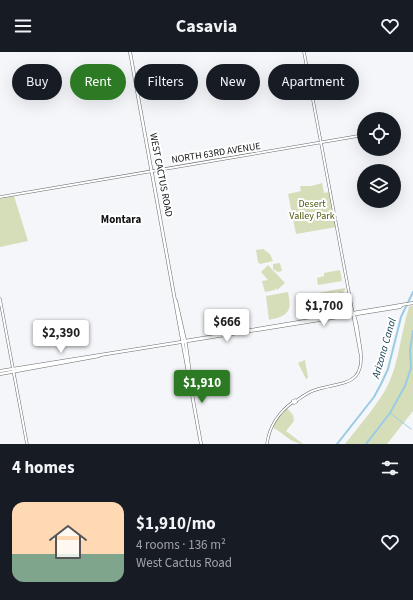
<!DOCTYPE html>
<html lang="en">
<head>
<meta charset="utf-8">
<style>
	:root { --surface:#171b24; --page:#20242c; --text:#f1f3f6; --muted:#9ea1a6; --line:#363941; --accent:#2c7b24 }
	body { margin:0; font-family:"Source Sans 3",sans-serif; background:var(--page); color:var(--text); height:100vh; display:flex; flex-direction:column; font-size:15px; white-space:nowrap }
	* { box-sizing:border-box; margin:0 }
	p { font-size:13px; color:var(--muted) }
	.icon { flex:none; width:22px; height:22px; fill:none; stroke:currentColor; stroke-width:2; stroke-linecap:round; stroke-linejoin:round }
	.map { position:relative; height:392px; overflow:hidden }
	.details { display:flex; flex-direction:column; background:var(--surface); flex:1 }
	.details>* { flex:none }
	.banner { position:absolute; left:12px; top:12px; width:389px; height:36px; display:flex; gap:8px }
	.tools { position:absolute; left:357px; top:60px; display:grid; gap:8px }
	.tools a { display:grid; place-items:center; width:44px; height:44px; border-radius:50%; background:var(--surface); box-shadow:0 4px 16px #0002; font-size:20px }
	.price { position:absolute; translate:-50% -34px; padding:0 9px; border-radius:4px; background:#fff; color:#222; font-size:13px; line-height:26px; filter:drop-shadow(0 1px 2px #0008) }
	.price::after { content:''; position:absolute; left:50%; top:24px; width:12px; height:9px; margin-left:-6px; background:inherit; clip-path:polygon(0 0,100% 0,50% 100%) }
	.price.selected { background:var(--accent); color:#fff }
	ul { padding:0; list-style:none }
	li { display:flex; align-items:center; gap:12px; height:100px; padding:0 12px }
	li+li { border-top:1px solid var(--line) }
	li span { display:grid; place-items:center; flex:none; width:112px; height:80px; border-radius:12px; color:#555 }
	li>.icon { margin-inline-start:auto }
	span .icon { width:48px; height:48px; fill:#fffc; stroke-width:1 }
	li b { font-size:17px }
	h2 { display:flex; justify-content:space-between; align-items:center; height:48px; padding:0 12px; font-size:17px }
	.chip { padding:0 14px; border-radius:18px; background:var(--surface); box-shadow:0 4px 16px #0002; font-size:14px; line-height:36px }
	.chip.selected { background:var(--accent); color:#fff }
	header { display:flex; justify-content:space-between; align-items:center; height:52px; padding:0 12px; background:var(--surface); font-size:18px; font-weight:700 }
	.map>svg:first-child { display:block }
	.green { fill:#d6ddb9; fill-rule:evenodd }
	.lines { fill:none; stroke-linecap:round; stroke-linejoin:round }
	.stream { stroke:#99cce4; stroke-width:1 }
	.canal { stroke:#99cce4; stroke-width:2 }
	.tertiary-casing { stroke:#686a6c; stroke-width:3 }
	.secondary-casing { stroke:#686a6c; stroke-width:3.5 }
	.tertiary { stroke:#fff; stroke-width:2 }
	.secondary { stroke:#fff; stroke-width:2.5 }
	.labels { text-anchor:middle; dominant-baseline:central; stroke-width:4; stroke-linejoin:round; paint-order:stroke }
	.street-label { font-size:10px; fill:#0f1011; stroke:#fff }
	.park-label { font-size:10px; fill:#4f580f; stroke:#fff }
	.neighbourhood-label { font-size:11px; font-weight:bold; fill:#0f1011; stroke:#fff }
	.water-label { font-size:11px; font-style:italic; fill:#123e4f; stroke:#fff }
</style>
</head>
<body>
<header><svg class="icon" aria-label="menu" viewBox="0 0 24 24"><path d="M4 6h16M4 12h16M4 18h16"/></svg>Casavia<svg class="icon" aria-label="heart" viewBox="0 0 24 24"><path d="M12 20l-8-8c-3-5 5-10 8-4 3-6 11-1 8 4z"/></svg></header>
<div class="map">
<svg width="413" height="392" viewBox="0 0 413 392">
	<rect width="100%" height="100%" fill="#f4f6f9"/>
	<path class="green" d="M322,131l2,10 5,-1 7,35 -40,7 -8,-40 13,-3 -1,-5h11z
		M14,144l14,45 -28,6v-48z
		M263,197l7,5 3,7 -13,3 -2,-2 -2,-12z
		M280,211l2,8 -4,1 -5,-3v-5z
		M268,213l17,18 -8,7 -2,-2v2l-10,2 -3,-11 6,-1 -7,-8z
		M340,218l2,11 -24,4 -1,-7 7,-2v-3z
		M345,236v2l-2,1c4,4 5,10 0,15l-28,6 6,1 -1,1h-10l8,-1 -8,-2h4l-6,-5 1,-9 -2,-2zM337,240l7,4v5l-3,3 -24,5 -5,-2 3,-1 -1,-6h-4l4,-4z
		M288,240c4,19 1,24 -19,28l-3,-24z
		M337,241l2,11 -23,4 -2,-10z
		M413,253v106l-26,33h-42c14,-18 31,-37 42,-57 12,-24 14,-55 22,-80z
		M305,308l3,18 -2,1 -8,-16z
		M286,355l7,8 1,6 -8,10 17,13c-11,0 -21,-12 -31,-17z"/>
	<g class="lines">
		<path class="stream" d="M390,361l21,16"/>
		<path class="canal" d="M337,392l37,-47 7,-13 7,-15 13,-52 12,-25
			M366,392l24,-31 15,-27 6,-18 -1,-18 3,-19"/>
		<defs>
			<path id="tertiary" d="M304,0l57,305
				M0,145l364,-62
				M0,247l27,145
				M295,348l1,2 -2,1 -1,-2z
				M296,349c6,-4 12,-9 19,-11 27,-9 52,-2 45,-45 -2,-9 -2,-21 -6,-30
				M267,392c2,-17 12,-32 26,-42"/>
			<path id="secondary" d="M130,0l71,392
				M176,249l10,44 5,37
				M185,289l228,-38
				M0,319l400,-64 2,-2
				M0,322l99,-18"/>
		</defs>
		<use href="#tertiary" class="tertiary-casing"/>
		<use href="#secondary" class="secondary-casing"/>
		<use href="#tertiary" class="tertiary"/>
		<use href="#secondary" class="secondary"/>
	</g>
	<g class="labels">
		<g class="street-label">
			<text transform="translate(216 101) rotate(-9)">NORTH 63RD AVENUE</text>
			<text transform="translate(161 123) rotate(79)">WEST CACTUS ROAD</text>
		</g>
		<g class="park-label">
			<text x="312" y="152">Desert<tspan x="312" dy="12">Valley Park</tspan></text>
		</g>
		<g class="neighbourhood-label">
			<text x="121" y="167">Montara</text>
		</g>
		<g class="water-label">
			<text transform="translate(384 296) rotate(-74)">Arizona Canal</text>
		</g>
	</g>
</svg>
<div class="tools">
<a><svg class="icon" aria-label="locate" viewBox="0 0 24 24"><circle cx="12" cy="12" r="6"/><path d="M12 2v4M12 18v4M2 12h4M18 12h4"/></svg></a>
<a><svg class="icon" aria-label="layers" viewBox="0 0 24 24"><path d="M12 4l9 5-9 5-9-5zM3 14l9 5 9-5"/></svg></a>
</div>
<b class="price" style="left:324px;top:275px">$1,700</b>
<b class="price" style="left:227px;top:291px">$666</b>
<b class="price" style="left:61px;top:302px">$2,390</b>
<b class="price selected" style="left:202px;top:352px">$1,910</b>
<div class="banner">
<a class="chip">Buy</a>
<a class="chip selected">Rent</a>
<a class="chip">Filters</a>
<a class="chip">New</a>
<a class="chip">Apartment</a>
</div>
</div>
<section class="details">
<h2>4 homes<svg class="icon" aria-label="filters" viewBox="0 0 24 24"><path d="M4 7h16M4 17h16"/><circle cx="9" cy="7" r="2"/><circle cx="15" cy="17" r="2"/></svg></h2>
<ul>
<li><span style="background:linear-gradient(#ffd9b3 65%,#7fa58c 0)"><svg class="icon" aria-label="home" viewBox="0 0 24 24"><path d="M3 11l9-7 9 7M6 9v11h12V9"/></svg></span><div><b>$1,910/mo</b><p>4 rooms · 136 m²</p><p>West Cactus Road</p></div><svg class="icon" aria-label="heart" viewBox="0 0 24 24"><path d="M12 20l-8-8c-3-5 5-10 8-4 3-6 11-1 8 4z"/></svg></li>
</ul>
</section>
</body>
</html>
